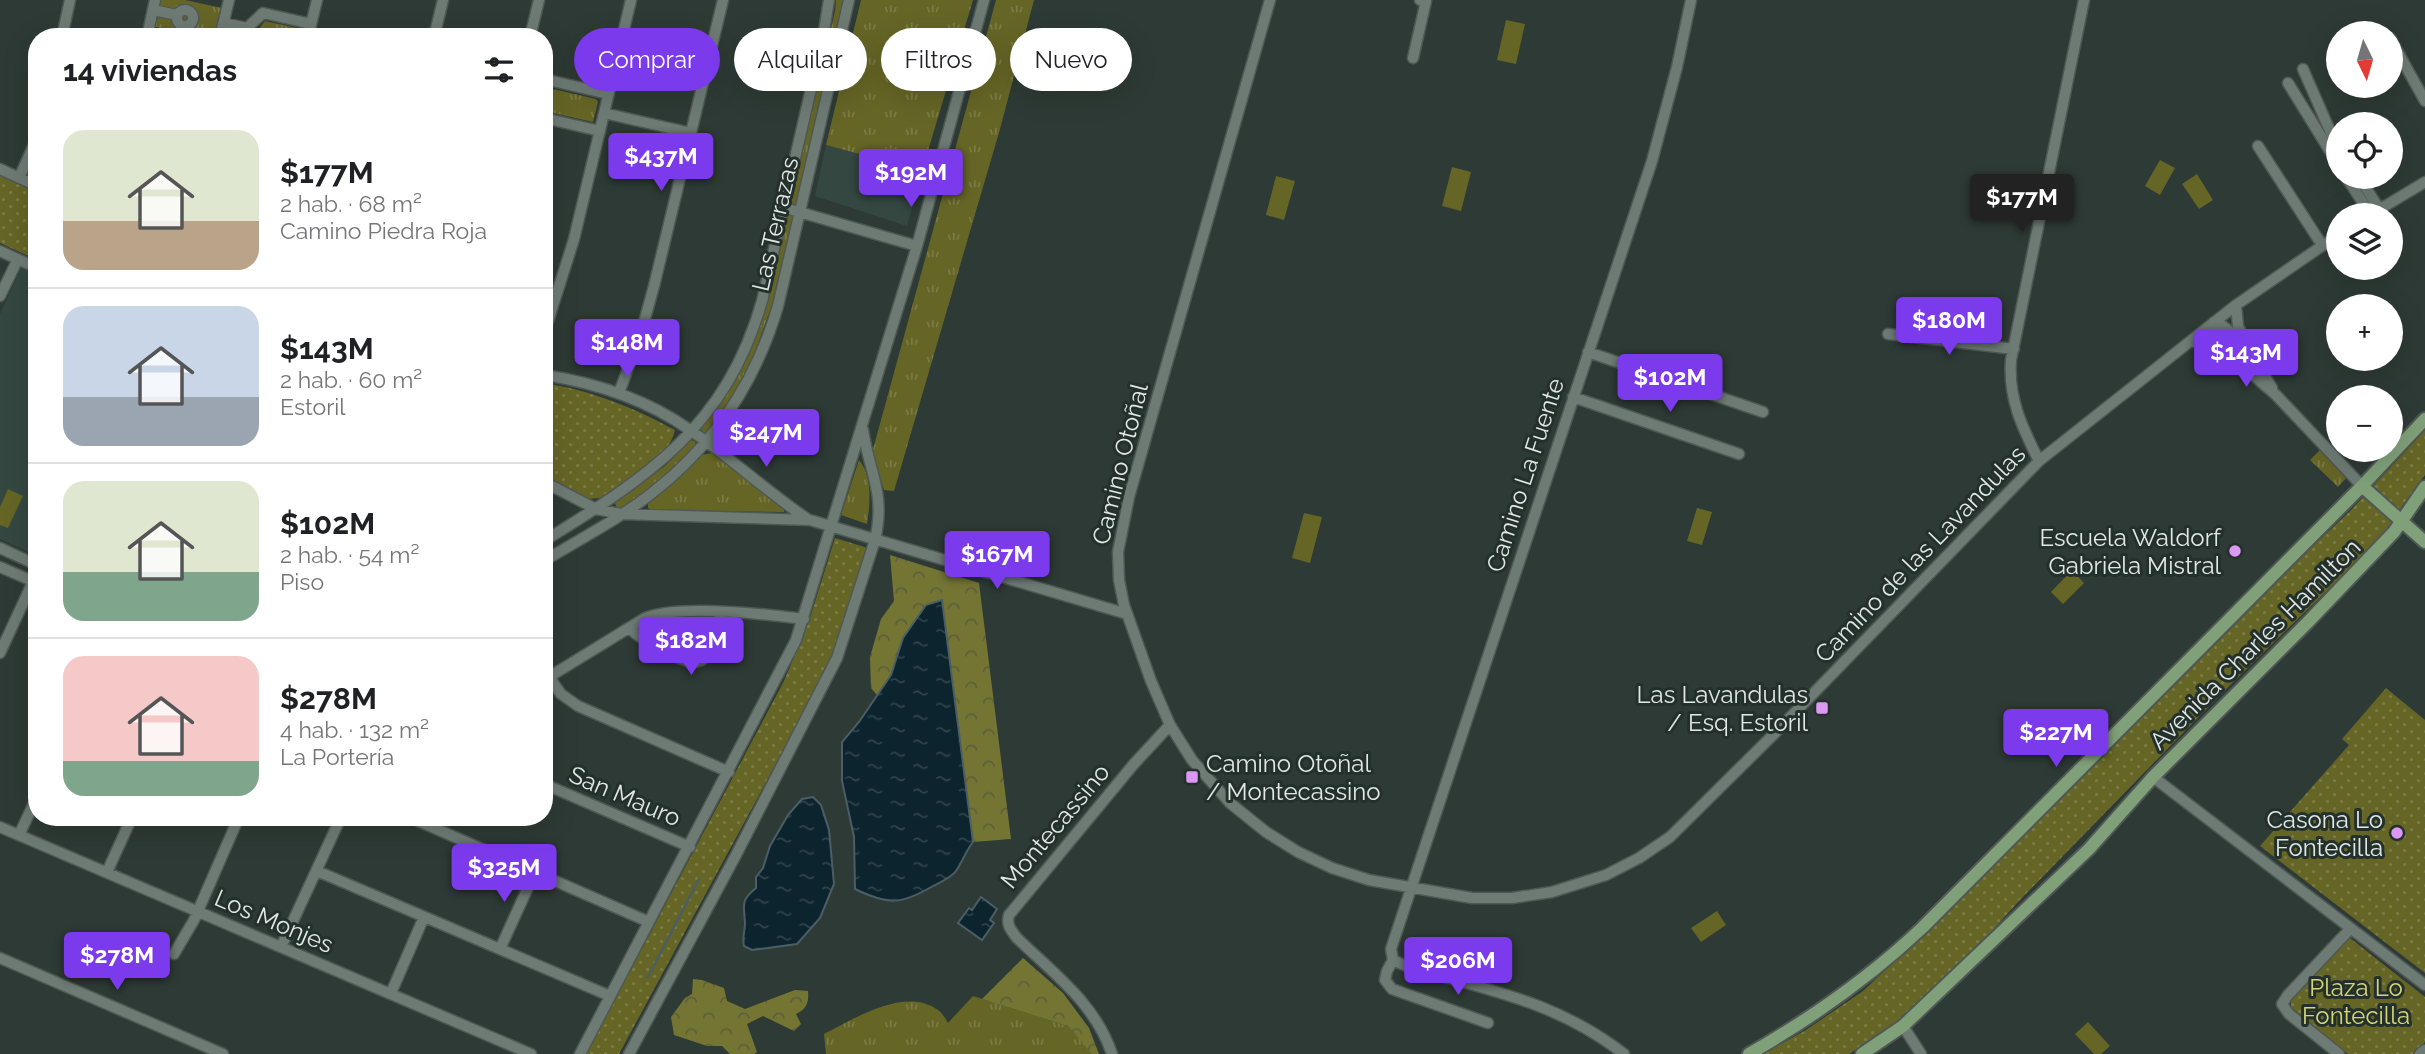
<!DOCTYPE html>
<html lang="es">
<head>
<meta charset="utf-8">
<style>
	:root { --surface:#fff; --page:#f6f6f6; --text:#202124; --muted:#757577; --line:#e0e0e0; --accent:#7c3aed }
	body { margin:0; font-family:Raleway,sans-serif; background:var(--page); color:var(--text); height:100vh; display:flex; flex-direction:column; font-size:26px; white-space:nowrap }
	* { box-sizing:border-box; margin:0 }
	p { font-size:23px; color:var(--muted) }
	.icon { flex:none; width:38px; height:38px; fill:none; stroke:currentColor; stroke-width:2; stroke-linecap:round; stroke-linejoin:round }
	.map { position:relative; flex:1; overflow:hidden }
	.panel { position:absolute; left:28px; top:28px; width:525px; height:798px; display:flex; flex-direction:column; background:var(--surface); border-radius:28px; box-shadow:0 7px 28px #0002 }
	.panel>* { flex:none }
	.guide { position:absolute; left:574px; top:28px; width:665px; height:63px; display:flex; gap:14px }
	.needle { width:46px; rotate:175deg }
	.controls { position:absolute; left:2326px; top:21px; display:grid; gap:14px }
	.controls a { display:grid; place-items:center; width:77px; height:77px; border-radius:50%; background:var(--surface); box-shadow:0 7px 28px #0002; font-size:35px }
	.price { position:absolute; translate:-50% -60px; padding:0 16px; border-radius:7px; background:var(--accent); color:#fff; font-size:23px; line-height:46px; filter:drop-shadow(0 2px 4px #0008) }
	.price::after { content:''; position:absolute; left:50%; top:42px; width:21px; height:16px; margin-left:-10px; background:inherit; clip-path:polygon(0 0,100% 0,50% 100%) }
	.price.selected { background:#222; color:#fff }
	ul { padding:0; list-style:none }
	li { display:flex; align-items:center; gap:21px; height:175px; padding:0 35px }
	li+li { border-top:2px solid var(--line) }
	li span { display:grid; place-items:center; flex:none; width:196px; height:140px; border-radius:21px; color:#555 }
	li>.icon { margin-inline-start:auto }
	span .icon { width:84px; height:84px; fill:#fffc; stroke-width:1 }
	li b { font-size:30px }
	h2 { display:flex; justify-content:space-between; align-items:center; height:84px; padding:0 35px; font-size:30px }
	.tag { padding:0 24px; border-radius:32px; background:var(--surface); box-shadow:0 7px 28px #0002; font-size:24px; line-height:63px }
	.tag.selected { background:var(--accent); color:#fff }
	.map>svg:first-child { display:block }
	.built { fill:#344740 }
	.grass { fill:url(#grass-tufts) }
	.forest { fill:url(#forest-crowns) }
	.park { fill:url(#park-dots) }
	.pitch { fill:#656526 }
	.water { fill:url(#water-ripples); stroke:#4c5e65; stroke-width:2 }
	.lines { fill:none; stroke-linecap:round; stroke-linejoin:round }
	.stream { stroke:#4c5e65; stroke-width:2.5 }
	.minor-casing { stroke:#4f5854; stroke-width:13 }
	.major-casing { stroke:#4f5854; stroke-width:16 }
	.minor { stroke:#6e7b75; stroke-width:10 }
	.major { stroke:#7fa079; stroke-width:12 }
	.poi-dot { fill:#dc99f4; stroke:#24302b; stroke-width:2.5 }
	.labels { text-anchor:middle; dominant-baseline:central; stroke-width:6; stroke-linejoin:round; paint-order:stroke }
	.street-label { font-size:24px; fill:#e0e7e4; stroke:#24302b }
	.poi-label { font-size:24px; fill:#e0e7e4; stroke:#24302b; text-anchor:end }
	.park-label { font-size:24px; fill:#d4d576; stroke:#24302b }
</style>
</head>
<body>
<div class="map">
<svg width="2425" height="1054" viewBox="0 0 2425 1054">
	<defs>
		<pattern id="grass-tufts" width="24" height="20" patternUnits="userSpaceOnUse" patternTransform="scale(1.75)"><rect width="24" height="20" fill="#656526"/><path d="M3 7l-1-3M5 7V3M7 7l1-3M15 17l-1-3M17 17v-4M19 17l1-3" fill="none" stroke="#7b7b45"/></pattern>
		<pattern id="forest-crowns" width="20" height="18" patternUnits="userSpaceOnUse" patternTransform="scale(1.75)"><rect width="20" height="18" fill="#747533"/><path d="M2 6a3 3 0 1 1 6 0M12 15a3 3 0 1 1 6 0" fill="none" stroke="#5e5f3b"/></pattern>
		<pattern id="park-dots" width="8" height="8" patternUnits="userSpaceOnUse" patternTransform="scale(1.75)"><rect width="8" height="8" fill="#656526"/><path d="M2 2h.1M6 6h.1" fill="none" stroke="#7b7b45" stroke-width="1.8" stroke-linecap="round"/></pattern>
		<pattern id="water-ripples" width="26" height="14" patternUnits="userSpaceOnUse" patternTransform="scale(1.75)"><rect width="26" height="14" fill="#0c242e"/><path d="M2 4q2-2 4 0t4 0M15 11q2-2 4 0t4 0" fill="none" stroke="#2f444c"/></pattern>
	</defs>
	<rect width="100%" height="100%" fill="#2e3a35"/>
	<path class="built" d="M826,145l96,26 -15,55 -92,-30z
		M21,268l16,8v280l-37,-17v-225z"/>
	<path class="grass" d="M158,0h27l37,8 -6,29h-16l-48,-11z
		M836,0h9l-73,305 -25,68 -26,41 -17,20 -3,-5 40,-59 26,-68 68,-291z
		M861,0h112l-51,171 -96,-26z
		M996,0h38l-34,129 -106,362 -10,-1 -12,-37z
		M265,21l36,8 -1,8h-42l-1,-6z
		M544,87l52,12 2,3 -5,20 -49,-11z
		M690,440l5,1 1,4c-20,21 -52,55 -79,64l-2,-6 50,-37z
		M2320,450l27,27 -9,10 -28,-27z
		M712,453l72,55v4l-132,-2 -4,-2v-6l53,-47z
		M859,460c14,16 11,44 8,64l-26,-9z
		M672,618h39l2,5 -8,29 -6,6c-18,0 -46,-15 -61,-26l13,-10z
		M973,996l95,30 25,28h-267l-2,-20c30,-15 81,-48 114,-24 4,3 8,9 10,13z"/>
	<path class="forest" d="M890,555l89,28 32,256 -38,3 -31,-242 -16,5 -23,33 -12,37 -14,20 -6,-7 -1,-31 11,-38 13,-18z
		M1023,958l40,35 26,35 10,26h-7l-24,-28 -86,-27z
		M693,979l9,1 22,8 3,13 18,8 50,-19 13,1c1,11 -1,18 -12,23l5,10 -7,7 -31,-15 -16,8 10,28 -3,2h-24l-8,-8h-15l-33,-11 -3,-18 14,-19 7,-4z"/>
	<path class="park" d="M0,175l37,16v69l-37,-17z
		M544,383c47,7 90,25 131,47 -6,30 -51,52 -75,68l-11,1 -45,-24z
		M2425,430v45l-23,31 -14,25 -168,164 -201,206 -84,93 -33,25 -53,35h-86l43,-24 57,-39 64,-60 347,-348 76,-72z
		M835,538l33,10 -37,114 -212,392h-33l198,-373 25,-60z
		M2386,688l39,32v253l-165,-127 89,-101 -7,-6z
		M2350,938l75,59v45l-12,12h-65l-57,-47v-10z"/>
	<path class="pitch" d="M1506,20l19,4 -9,40 -19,-4z
		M2160,160l15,8 -15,27 -15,-9z
		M1452,167l19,5 -10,39 -19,-5z
		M2197,174l16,26 -14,9 -17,-25z
		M1276,176l19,5 -11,39 -18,-5z
		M8,489l15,7 -15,32 -8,-3v-18z
		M1697,508l15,4 -10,33 -15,-4z
		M1304,513l18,4 -12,46 -18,-5z
		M2072,570l12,13 -21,21 -12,-12z
		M1717,911l9,14 -25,17 -10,-14z
		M2088,1022l22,24 -9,8h-7l-19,-20z"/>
	<path class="water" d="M942,600l31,242c-8,10 -10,19 -17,29 -4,6 -15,11 -23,15 -32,19 -45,19 -78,3l-1,-52 -12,-56v-39l17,-20 32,-47 12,-37 23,-33z
		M813,797l8,8 8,25 5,54 -14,34 -23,26 -45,6 -8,-4c-2,-9 1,-15 1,-23 -1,-18 -5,-22 11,-35v-11l7,-9 7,-22 18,-31 14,-16z
		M981,897l16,12 -7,11 4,3 -12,17 -24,-17 11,-15 3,2z"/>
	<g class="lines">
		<path class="stream" d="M648,977l51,-98"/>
		<defs>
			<path id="minor" d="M1270,0l-141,497 -11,55 1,28 5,25 27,76 19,44 22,35 38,43 36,29 32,20 34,16 37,12 103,18h40l40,-6 54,-17 33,-17 31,-21 106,-105 263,-271 197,-156 102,-70
				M177 18a8 8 0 1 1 16 0a8 8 0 1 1-16 0Z
				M153,10l24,5
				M224,23l23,5
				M247,28l16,-15 48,11
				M62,37l8,-37
				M147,37l8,-37
				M220,37l9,-37
				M308,37l9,-37
				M434,37l9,-37
				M530,37l9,-37
				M2390,38l35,63
				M1413,58l13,-57 -6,-1
				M2303,69l28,64 7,12
				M544,79l64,15
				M2288,83l50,81
				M604,113l87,20
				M544,118l56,13
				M2258,146l64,99
				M0,169l37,17
				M2346,177l25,38
				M2359,177l21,33
				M19,178l18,-40
				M782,207l135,39
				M2370,215l55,-33
				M0,251l37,17
				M0,296l18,-37
				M2236,305l2,21 10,21
				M2214,322l2,11 37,42 23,20 86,91
				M2214,322c17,2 49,50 58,66
				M544,334l30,-95 57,-239
				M1888,334l126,15
				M2190,342h22l16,9
				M1588,352l175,60
				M544,375c53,8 102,24 146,55 40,27 76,61 116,88
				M619,393l22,-60 13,-47 69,-286
				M1573,397l166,57
				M2039,461c-17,-34 -31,-63 -28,-101l73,-360
				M544,482l52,27 25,5 189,6 317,94
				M544,541c105,-65 182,-114 218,-240l61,-264 6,-37
				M0,548l37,17
				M544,561c36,-22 75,-42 108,-68 62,-48 104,-112 126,-187l71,-306
				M0,567l37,16
				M629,628c13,12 26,19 42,26 7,3 14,8 21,8 22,2 25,-34 28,-49
				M0,653l37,-80
				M549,677l12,17 17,12 151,66
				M544,680l101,-62c34,-14 120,-4 159,1
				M2153,777l272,208
				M544,784l146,63
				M409,817l240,105
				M0,827l531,227
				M19,835l18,-38
				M317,871l293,125
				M107,872l25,-55
				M281,947l60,-130
				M500,949l35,-77
				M174,954l20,-34 45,-103
				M0,958l223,96
				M1393,960l-6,11 -2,9 7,9 96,34
				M391,993l33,-76
				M1903,1026l18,28
				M580,1054l216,-414 121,-394 67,-246
				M629,1054l107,-199 101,-197 38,-118c11,-48 -6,-67 -12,-110
				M1112,1054c-17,-51 -59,-81 -95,-116 -6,-8 -11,-13 -8,-23l124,-150 37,-40
				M1624,1054c-68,-53 -137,-64 -218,-88l-13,-6 -2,-11 261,-788 25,-94 14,-67
				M2339,1054l-50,-40 -7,-10 6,-9 62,-66
				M2420,1054l5,-4"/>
			<path id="major" d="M2362,486l63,56
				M1749,1054c63,-36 120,-76 173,-126l440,-442 63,-67
				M1862,1054l41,-28 186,-177 64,-72 155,-155 86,-90 31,-45"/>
		</defs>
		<use href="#minor" class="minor-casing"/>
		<use href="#major" class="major-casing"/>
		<use href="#minor" class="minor"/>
		<use href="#major" class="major"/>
	</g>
	<g class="poi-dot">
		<circle cx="2235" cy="551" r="7"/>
		<rect x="1815" y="701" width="14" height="14" rx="3.5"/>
		<rect x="1185" y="770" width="14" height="14" rx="3.5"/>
		<circle cx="2397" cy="833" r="7"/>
	</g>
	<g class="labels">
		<g class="street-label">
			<text transform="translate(775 224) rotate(-77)">Las Terrazas</text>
			<text transform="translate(1120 464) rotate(-76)">Camino Otoñal</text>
			<text transform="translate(1525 475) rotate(-72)">Camino La Fuente</text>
			<text transform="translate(1920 554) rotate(-46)">Camino de las Lavandulas</text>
			<text transform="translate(2255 644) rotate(-45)">Avenida Charles Hamilton</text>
			<text transform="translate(625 796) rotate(23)">San Mauro</text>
			<text transform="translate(1055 826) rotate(-50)">Montecassino</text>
			<text transform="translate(274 921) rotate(23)">Los Monjes</text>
		</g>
		<g class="poi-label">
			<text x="2221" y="537">Escuela Waldorf<tspan x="2221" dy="28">Gabriela Mistral</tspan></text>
			<text x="1808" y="694">Las Lavandulas<tspan x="1808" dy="28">/ Esq. Estoril</tspan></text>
			<text x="1206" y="763" text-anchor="start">Camino Otoñal<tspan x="1206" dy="28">/ Montecassino</tspan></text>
			<text x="2383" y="819">Casona Lo<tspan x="2383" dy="28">Fontecilla</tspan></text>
		</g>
		<g class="park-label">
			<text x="2356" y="987">Plaza Lo<tspan x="2356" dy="28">Fontecilla</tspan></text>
		</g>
	</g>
</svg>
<div class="controls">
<a><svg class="needle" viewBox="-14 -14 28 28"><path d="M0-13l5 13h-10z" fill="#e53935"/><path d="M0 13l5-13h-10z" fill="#757577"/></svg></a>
<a><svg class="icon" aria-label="locate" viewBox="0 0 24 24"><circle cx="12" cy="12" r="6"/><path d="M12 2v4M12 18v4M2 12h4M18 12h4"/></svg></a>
<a><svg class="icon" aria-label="layers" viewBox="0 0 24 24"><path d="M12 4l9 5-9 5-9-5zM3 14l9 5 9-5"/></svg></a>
<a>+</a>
<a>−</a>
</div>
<b class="price" style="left:661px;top:193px">$437M</b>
<b class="price" style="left:911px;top:209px">$192M</b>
<b class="price selected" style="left:2022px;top:234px">$177M</b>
<b class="price" style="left:1949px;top:357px">$180M</b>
<b class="price" style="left:627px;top:379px">$148M</b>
<b class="price" style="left:2246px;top:389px">$143M</b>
<b class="price" style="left:1670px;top:414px">$102M</b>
<b class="price" style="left:766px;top:469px">$247M</b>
<b class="price" style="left:997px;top:591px">$167M</b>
<b class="price" style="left:691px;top:677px">$182M</b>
<b class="price" style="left:2056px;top:769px">$227M</b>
<b class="price" style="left:504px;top:904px">$325M</b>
<b class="price" style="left:117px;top:992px">$278M</b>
<b class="price" style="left:1458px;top:997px">$206M</b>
<div class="guide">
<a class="tag selected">Comprar</a>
<a class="tag">Alquilar</a>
<a class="tag">Filtros</a>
<a class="tag">Nuevo</a>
</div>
<section class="panel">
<h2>14 viviendas<svg class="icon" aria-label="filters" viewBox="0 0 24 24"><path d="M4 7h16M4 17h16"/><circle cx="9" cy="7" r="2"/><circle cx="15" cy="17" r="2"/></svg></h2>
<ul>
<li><span style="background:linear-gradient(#dfe7d0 65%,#b9a48a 0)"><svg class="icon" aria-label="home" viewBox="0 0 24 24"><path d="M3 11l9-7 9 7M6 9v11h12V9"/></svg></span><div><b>$177M</b><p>2 hab. · 68 m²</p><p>Camino Piedra Roja</p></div></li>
<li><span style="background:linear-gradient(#c9d6e8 65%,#9aa5b1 0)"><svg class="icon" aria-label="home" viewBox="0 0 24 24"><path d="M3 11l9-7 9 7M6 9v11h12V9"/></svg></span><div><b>$143M</b><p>2 hab. · 60 m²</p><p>Estoril</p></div></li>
<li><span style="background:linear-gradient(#dfe7d0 65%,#7fa58c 0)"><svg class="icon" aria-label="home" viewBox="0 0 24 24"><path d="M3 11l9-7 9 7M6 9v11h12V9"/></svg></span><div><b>$102M</b><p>2 hab. · 54 m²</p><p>Piso</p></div></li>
<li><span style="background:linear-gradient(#f6c9c9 75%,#7fa58c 0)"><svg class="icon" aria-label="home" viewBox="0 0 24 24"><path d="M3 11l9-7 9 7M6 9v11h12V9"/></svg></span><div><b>$278M</b><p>4 hab. · 132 m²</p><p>La Portería</p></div></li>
</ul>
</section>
</div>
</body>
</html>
